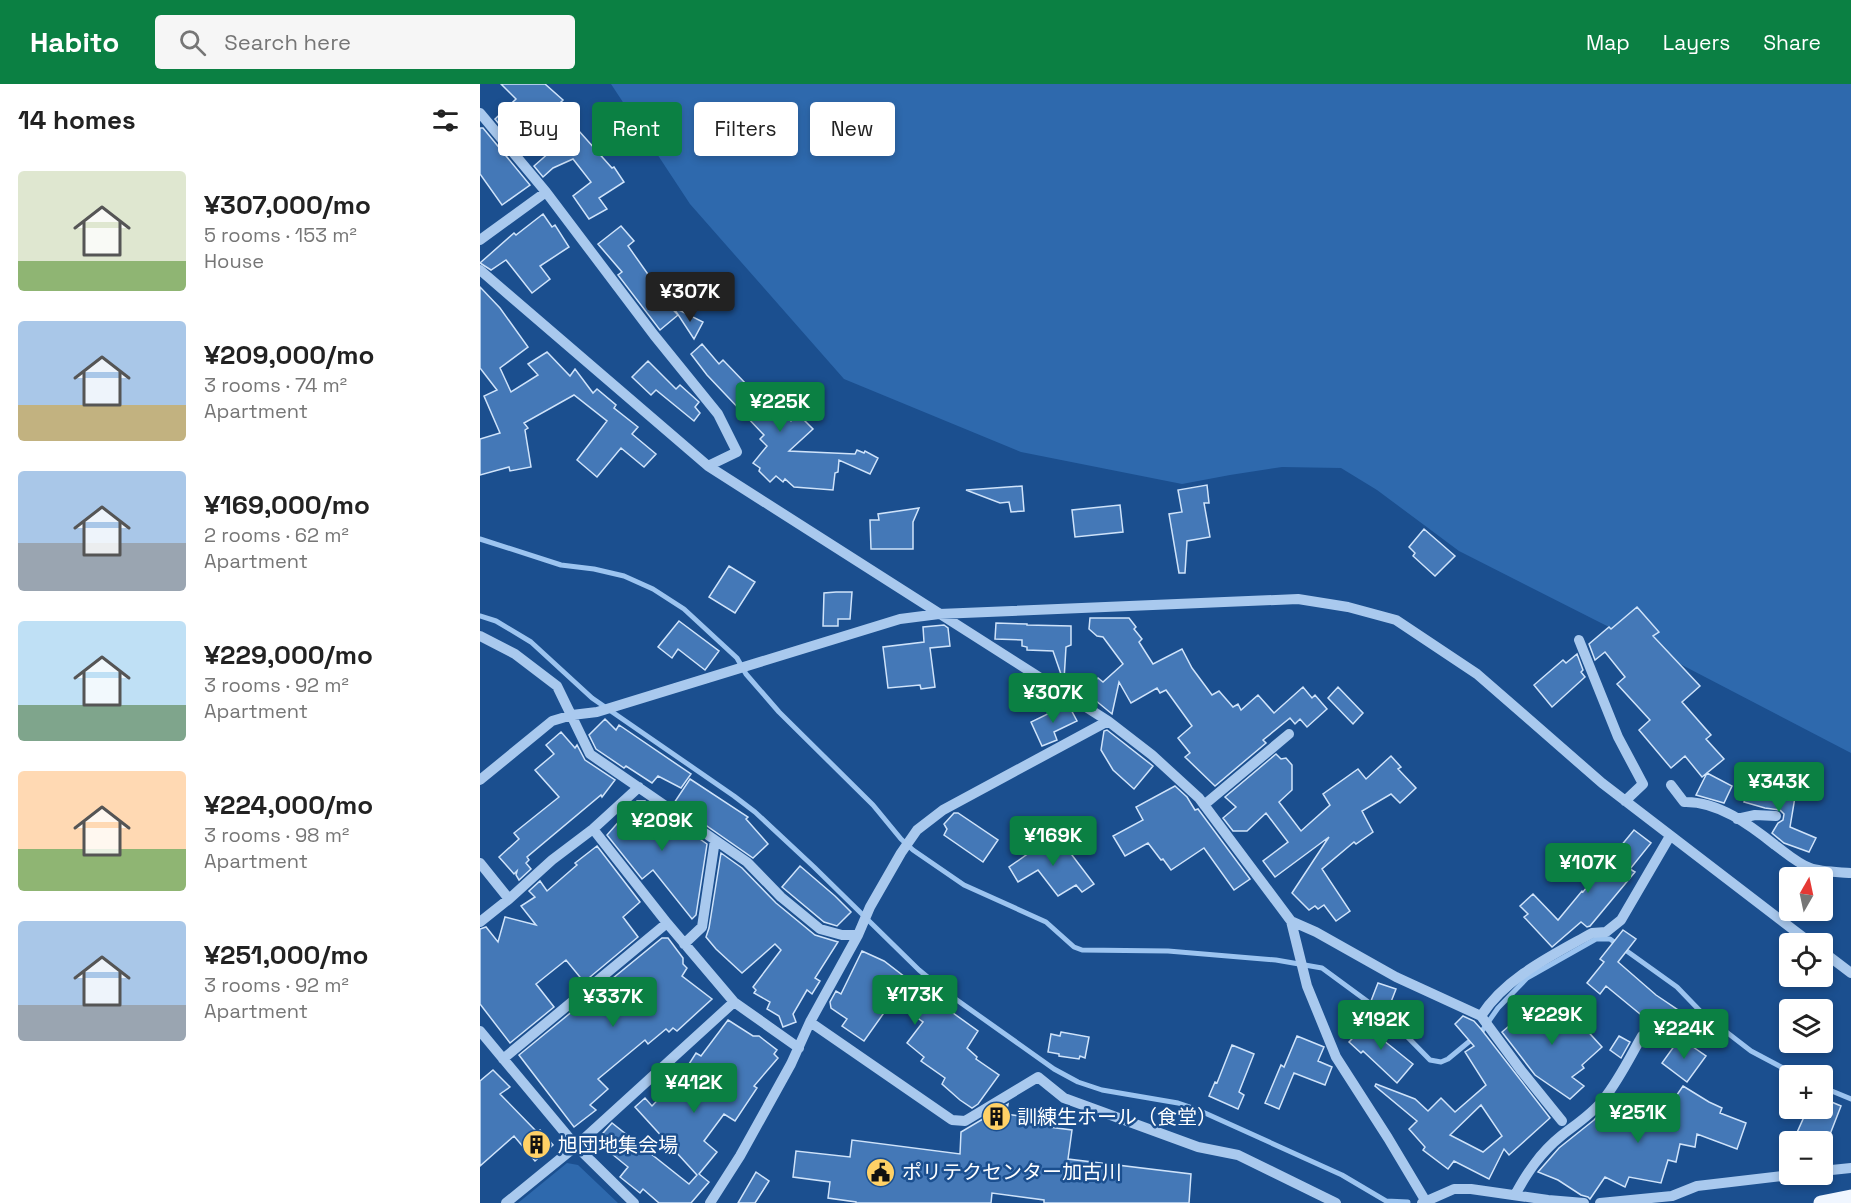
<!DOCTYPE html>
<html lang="en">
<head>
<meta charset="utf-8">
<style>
	:root { --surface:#fff; --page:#f6f6f6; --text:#222; --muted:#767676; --accent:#0b8043 }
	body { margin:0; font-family:"Space Grotesk","Noto Sans JP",sans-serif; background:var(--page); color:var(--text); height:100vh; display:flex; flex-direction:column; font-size:22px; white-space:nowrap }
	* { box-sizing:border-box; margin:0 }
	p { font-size:20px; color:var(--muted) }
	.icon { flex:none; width:33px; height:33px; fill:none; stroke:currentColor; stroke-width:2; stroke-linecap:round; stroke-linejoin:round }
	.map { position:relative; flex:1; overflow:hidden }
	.panel { display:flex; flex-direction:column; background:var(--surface); width:480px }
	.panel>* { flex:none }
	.guide { position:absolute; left:18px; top:18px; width:570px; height:54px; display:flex; gap:12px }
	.needle { width:39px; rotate:9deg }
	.fabs { position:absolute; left:1299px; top:783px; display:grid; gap:12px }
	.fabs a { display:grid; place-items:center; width:54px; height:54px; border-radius:6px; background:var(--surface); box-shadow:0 3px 9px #0003; font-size:30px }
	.price { position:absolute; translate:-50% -51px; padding:0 14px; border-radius:6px; background:var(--accent); color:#fff; font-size:20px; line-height:39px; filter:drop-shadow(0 2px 3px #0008) }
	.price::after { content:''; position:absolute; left:50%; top:36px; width:18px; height:14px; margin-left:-9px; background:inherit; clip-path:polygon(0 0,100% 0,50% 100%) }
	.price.active { background:#222; color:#fff }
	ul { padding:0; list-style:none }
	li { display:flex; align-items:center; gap:18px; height:150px; padding:0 18px }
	li span { display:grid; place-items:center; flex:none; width:168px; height:120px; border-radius:6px; color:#555 }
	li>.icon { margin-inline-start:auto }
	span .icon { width:72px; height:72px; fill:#fffc; stroke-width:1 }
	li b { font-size:26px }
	h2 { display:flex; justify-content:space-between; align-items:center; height:72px; padding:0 18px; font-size:26px }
	.pill { padding:0 21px; border-radius:6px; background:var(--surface); box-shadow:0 3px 9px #0003; font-size:21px; line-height:54px }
	.pill.active { background:var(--accent); color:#fff }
	header { display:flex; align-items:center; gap:36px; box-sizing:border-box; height:84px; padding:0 30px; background:var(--accent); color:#fff }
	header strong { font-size:28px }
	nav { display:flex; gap:33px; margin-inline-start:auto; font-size:21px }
	.search { width:420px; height:54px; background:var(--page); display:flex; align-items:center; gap:15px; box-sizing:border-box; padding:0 21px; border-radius:6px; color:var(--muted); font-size:22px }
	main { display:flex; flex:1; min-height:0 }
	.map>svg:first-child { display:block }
	.green { fill:#2e69ad }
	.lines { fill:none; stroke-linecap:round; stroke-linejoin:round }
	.stream { stroke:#9cc4f0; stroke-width:5 }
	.building { fill:#4478b7; stroke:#cfe3fa; stroke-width:1.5; fill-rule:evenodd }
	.minor { stroke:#a9c9ee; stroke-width:10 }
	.major { stroke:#f0f6ff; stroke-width:15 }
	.labels { text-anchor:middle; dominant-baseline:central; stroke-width:5; stroke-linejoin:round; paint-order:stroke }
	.poi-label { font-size:20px; fill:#fff; stroke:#1b4f8f; text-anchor:start }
</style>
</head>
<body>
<header>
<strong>Habito</strong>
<div class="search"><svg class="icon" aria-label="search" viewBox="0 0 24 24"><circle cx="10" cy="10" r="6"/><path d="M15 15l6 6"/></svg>Search here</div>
<nav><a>Map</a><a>Layers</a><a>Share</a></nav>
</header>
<main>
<section class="panel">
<h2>14 homes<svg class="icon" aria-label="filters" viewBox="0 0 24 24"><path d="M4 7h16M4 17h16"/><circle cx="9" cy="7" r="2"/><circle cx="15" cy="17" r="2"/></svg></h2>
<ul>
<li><span style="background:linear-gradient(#dfe7d0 75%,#8fb573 0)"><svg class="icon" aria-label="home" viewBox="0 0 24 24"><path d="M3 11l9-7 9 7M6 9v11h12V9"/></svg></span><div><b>¥307,000/mo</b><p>5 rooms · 153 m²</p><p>House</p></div></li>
<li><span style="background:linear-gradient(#a9c7e8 70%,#c2b280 0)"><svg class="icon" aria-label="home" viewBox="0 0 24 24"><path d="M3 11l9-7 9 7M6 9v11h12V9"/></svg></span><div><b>¥209,000/mo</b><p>3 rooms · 74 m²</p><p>Apartment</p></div></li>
<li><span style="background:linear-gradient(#a9c7e8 60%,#9aa5b1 0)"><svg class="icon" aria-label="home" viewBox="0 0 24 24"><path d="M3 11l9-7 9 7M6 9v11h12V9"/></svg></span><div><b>¥169,000/mo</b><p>2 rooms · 62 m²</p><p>Apartment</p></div></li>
<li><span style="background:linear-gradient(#bfe0f5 70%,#7fa58c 0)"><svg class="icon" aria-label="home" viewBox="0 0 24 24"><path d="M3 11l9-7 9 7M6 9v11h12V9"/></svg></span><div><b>¥229,000/mo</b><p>3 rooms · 92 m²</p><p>Apartment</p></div></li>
<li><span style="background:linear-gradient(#ffd9b3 65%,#8fb573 0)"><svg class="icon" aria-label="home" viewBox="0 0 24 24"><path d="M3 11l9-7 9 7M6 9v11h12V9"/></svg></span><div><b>¥224,000/mo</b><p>3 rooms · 98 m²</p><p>Apartment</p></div></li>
<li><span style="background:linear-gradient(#a9c7e8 70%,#9aa5b1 0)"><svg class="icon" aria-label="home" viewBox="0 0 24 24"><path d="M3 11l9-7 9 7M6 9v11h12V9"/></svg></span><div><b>¥251,000/mo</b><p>3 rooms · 92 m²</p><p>Apartment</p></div></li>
</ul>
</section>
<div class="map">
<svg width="1371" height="1119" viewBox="0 0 1371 1119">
	<rect width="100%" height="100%" fill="#1b4f8f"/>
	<path class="green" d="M131,0h1240v669l-242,-126 -150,-76 -82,-61 -36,-22 -59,-1 -52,8 -48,9 -161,-32 -177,-73 -154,-175z
		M87,1079l11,2 40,38h-100z"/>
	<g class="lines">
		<path class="stream" d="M0,455l81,26 33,4 30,7 29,13 31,20 53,49 9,16 33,38 94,93 28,34 12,11 51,35 82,37 28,25 8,3 86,1 108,9 46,8 64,47 44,45 11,2 7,-3 34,-28 16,-23 29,-30 69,-39h14l67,48 26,27 48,37 47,25
			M0,532l16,5 35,21 61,56 142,98 21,16 59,55 105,103 28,23 107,76 24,13 24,8 76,13 18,6 146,66 44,26 22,1
			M1342,1003l29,12"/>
	</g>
	<path class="building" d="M21,0h44l18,16 -14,14 23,23 7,-6 33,37 2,-1 10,15 -25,16 8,11 -18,10 -16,-23 18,-14 -18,-23 -20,9 -10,9 -9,-11 17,-15 -33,-33 -15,11 -8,-10 21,-20z
		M0,44h3l47,57 -28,20 -22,-31z
		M63,130l9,13 3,-2 14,22 -29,19 10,13 -18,14 -26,-33 -15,10 -11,-7 34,-30 2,2z
		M141,142l13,15 -6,5 29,41 -3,3 24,25 -18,15 -42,-55 4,-3 -24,-28z
		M0,203l20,21 28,39 -28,21 11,24 27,-17 -10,-11 19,-12 23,24 5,-7 18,24 4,-4 19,16 -2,3 24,19 -6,7 24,20 -12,13 -23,-19 -24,29 -20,-17 30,-39 -33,-26 -50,28 4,5 -3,2 6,37 -21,4 -1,-4 -29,8v-36l20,-6 -16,-37 13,-6 -17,-22z
		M193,223l30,15 -9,17z
		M222,260l17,20 4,-4 25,26 4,-3 39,38 7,-7 15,15 -24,22 66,3 2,-4 7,3 1,-2 13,7 -8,16 -31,-14 -1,12 -3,1 -2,17 -39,-3 -9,-8 -2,3 -7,-6 -6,6 -11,-11 1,-3 -7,-5 14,-17 -7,-7 4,-4 -57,-60 -16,-21z
		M168,277l28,28 4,-4 19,17 -4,5 5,6 -6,8 -38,-31 -5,5 -19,-18z
		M727,401l2,18h-5l6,34 -23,4 -2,32h-6l-10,-59 13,-2 -4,-22z
		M542,402l2,25 -13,1 -2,-10 -9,1 -34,-13z
		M640,421l3,27 -48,5 -3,-27z
		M439,424l-6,14v27h-42l-1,-29h9l-1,-6z
		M944,445l31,27 -20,20 -22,-20 2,-3 -6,-6z
		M249,482l26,16 -20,31 -26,-16z
		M356,508h16l-2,27h-12v7h-15l1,-33z
		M1157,523l22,25 -6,4 47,50 -18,16 29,33 -5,4 18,20 -22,18 -17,-21 -14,12 -32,-38 11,-10 -33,-36 8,-7 -20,-25 -10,8 -6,-16 20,-17 2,2z
		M610,534h39l7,9 -2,2 8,10 -3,3 14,22 29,-15 10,19 20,27 7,-4 14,16 5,-3 3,6 17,-15 16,18 29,-26 9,11 3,-3 12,14 -20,18 -7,-8 -5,5 -5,-6 -27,22 3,3 -51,43 -30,-29 5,-4 -12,-15 14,-12 -26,-36 -6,3 -3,-5 -26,15 -12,-21 -7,32 -28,-23 9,-12 2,2 3,-3 5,4 20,-18 -20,-27 -6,-1 -8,-7z
		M199,537l40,30 -14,19 -27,-21 -6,9 -14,-11z
		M516,539l31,1v1l44,1v19l-5,2 -2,33h-1l-10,-29 -26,-1v-3l-5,-1v-6l-27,-1z
		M464,541l4,3 2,18 -20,2 5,39 -14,2 -1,-4 -32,3 -5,-41 41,-5 -1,-15z
		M1097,570l6,16 -2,2 4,5 -33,30 -18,-22 29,-25 3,3z
		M858,603l25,26 -10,11 -25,-26z
		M588,620l9,17 -23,11 3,8 -15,6 -11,-24z
		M125,635l11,11 3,-5 72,49 -10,14 -23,-12 -6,7 -26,-17 -2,2 -28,-19 -7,-14z
		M627,646l46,36 -19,23 -21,-19 -12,-20 3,-19z
		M81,648l14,16 2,-3 8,15 30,20 -13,17 -1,-2 -74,62 2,3 -3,3 5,6 -12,11 -3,-5 1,-4 -3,3 -15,-17 20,-18 -5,-6 45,-36 -24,-27 19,-16 -8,-9z
		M796,670l5,5 5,-1 6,7v25l-13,12 22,29 29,-26 -7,-11 35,-25 8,10 25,-23 10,11 -3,2 18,19 -16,15 -9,-9 -29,17 11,21 -17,12 -2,-2 -32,27 28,42 -14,10 -12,-16 -6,4 -3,-3 -6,4 -17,-17 37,-56 -54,40 -12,-16 25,-19 -22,-29 -19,18h-14l-10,-13 13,-11 -11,-10z
		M1227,689l25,13 -8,17 -28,-8z
		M1272,694l28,9 -2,8 15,3 2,-1 -5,30 26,11 -7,14 -25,-9 -12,-10 6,-10 5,-3 1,-6 -4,-4 -15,-2 -21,-6z
		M210,695l58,38 -2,2 22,25 -15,14 -79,-55z
		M695,702l12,11 8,13 3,-1 52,70 -16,11 -30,-42 -33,22 -8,-11 -2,1 -13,-17 -23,13 -12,-20 30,-16 -7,-13z
		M157,717h8l62,43 -11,71 -4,4 -39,-49 -11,9 -35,-44z
		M474,729h4l40,27 -15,22 -39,-27 3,-6 -3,-5z
		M1154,746l17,13 -21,26 5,3 -45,54 -3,1 -6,-5 -29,25 -28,-30 4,-3 -8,-8 13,-12 25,26 24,-29 1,1z
		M576,750l38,50 -12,8 -6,-7 -18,11 -20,-26 -20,12 -9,-15z
		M117,762l43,56 -17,15 15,20 -54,45 -18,-22 -30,24 18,23 -44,36 -30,-39v-75l6,-2 12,15 7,-25 31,8 -15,-19 14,-9 -6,-6 11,-10 7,10 30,-26 -2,-2z
		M241,769l21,15 34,35 39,32 23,7 -23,36 5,3 -8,13 -5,-4 -14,24 3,8 -13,5 -4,-11 -12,-7 3,-7 -16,-9 2,-3 -3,-3 28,-37 -6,-6 -33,29 -26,-24 -10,-12 3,-9z
		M320,782l35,30 16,16 -14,14 -13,-4 -42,-35z
		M1143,846l13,9 -18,23 38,33 34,23 -17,20 -33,-24 -34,-28 -6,8 -13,-11 17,-21 -4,-3z
		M182,854h6l15,20v6l4,4 -5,8 30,23 -35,32 -4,-3 -4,4 -3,-3 -18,15 -3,-4 -47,39 10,10 -18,16 6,5 -22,17 -55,-72z
		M382,867l22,10 51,39 43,31 -11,17 10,9 -1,2 23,16 -21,29 -6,4 -12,-8 -18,-16 3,-6 -24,-17 3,-4 -17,-14 16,-21 -30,-22 -29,41 -22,-15 5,-7 -16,-11 -1,-6 6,-11 5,3z
		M898,899l18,6 -7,18 -18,-6z
		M1063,913l20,25 9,-8 30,33 -20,18 2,3 -12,9 12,9 -14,13 -35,-24 -33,-43z
		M983,932l11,5 7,8 69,89 -41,37 -5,-6 -15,30 -35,-18 -6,8 -25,-19 2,-3 -16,-18 8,-8 -42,-35 1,-2 39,15 13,12 13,-13 14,14 31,-27 -21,-33 9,-6 -19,-22zM1001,1021l21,31 -19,16 -33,-17z
		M248,936l25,16h6l18,14 -3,4 4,4 -24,28 3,2 -22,33 -11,-7 -20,27 13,11 -18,22 10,8 -18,21h-32l-16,-14 -3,4 -20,-16 8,-10 -32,-26 16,-18 77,61 8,-9 -62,-68 10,-9 7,8 19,-20 6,-3 19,-30 5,3z
		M890,936l17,16 -4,4 30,24 -16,19 -34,-32 -2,2 -12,-11z
		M581,948l28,5 -4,21 -5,-2 -1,3 -20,-3v-2l-11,-2 3,-18 9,2z
		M817,952l27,11 -6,14 14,6 -7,18 -31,-12 -15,36 -14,-6 16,-38 3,2z
		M1139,952l11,6 -9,16 -11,-8z
		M1200,954l26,18 -19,26 -25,-19z
		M752,961l22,9 -15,38 5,3 -6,14 -29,-13 6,-14 2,1z
		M13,986l17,17 -10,7 37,38 3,-2 13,15 -18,16 -21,-25 -34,30v-85z
		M1203,1002l26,16 13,6 -2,5 26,10 -9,26 -40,-15 -2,13 -15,-3 -4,18 -8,-2 -7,23 -32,-6 -4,10 -20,-10 -15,22 -2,-2 -7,-2 -23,-15 -20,-8 21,-24 35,-28 17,-19 29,24 2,-3 11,8z
		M1342,1014l19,8 -14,36h-22l-10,-5 13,-29h14z
		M528,1020l-2,10 44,6 -1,7 23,3 -4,29 123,15 -2,29h-145v-3l-52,-7 -1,10h-135v-1l-28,-4 2,-16 -37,-5 3,-26 54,6 2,-17 108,14 1,-22z
		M276,1088l13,9 -14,22h-17z"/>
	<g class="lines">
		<path class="minor" d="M0,29l66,79
			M0,156l66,-48 108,143 64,79 19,38 -29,14
			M0,186l228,196 400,255 44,34 47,43 92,123 16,65 29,71 52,81 37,62
			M0,552l35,18 42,32 33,68 157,108 34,35 39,32 22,6h16
			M1099,556l39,97 25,47 -18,17
			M0,696l72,-59 20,-6 25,-3 303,-93 39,-5 359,-15 50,8 48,13 81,54 125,109 210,161
			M1191,701l13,17c34,-1 66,23 91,43 11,8 22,18 35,23 10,4 29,4 41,5
			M724,721l85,-71
			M1257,735l18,-4 21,1
			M113,745l74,94 67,79 65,46
			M0,779l29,36
			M811,837l25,11 80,45 85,39c25,-39 72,-61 111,-83l14,-1 15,-12 49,-84
			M0,838l29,-23 43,-39 41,-31 46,-42
			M204,860l18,-17 13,-87
			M1342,867l29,22
			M1001,932l39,53 42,52
			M330,938l142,98 13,1 73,-44 26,21 134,49 40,8 98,48
			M0,947l96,115 58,57
			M23,975l164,-136
			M1342,1087l29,-3
			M1035,1111c12,-22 25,-42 46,-59 14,-11 31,-22 42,-36 16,-20 27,-43 39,-64
			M26,1119l70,-57 158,-144
			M230,1119l30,-47 51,-92 19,-42 48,-87 12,-28 31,-54 16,-23 26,-20 165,-89
			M942,1119l32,-14h17l77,11 36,3
			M1120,1119l72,-7 25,-10 102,-12"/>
		<path class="major" d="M1341,1119l30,-6"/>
	</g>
	<defs>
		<symbol id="building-disc" viewBox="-11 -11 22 22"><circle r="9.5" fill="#ffd166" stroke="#1b4f8f"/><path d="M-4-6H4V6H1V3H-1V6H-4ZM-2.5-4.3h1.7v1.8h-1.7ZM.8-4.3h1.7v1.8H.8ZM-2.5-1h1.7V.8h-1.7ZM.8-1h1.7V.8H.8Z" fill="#111"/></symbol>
		<symbol id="civic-disc" viewBox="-11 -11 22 22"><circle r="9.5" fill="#ffd166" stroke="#1b4f8f"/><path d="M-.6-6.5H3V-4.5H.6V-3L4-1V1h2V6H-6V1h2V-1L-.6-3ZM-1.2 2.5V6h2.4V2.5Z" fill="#111"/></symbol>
	</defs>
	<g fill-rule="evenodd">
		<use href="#building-disc" x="500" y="1016" width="33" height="33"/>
		<use href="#building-disc" x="40" y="1044" width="33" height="33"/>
		<use href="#civic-disc" x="384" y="1072" width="33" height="33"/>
	</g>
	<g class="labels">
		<g class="poi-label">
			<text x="537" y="1033">訓練生ホール（食堂）</text>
			<text x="78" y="1061">旭団地集会場</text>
			<text x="422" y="1088">ポリテクセンター加古川</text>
		</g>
	</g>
</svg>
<div class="fabs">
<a><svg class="needle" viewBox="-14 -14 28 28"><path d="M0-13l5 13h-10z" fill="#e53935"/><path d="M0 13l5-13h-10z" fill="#767676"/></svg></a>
<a><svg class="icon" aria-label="locate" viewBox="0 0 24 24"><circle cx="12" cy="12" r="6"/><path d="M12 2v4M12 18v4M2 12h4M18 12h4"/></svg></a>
<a><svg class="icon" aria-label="layers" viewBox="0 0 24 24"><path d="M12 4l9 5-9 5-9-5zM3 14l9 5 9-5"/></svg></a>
<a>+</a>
<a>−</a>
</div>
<b class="price active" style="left:210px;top:239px">¥307K</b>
<b class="price" style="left:300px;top:349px">¥225K</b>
<b class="price" style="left:573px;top:640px">¥307K</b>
<b class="price" style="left:1299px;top:729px">¥343K</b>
<b class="price" style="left:182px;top:768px">¥209K</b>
<b class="price" style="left:573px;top:783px">¥169K</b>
<b class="price" style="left:1108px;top:810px">¥107K</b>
<b class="price" style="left:435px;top:942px">¥173K</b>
<b class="price" style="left:133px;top:944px">¥337K</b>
<b class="price" style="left:1072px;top:962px">¥229K</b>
<b class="price" style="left:901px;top:967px">¥192K</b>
<b class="price" style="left:1204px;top:976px">¥224K</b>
<b class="price" style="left:214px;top:1030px">¥412K</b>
<b class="price" style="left:1158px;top:1060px">¥251K</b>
<div class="guide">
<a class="pill">Buy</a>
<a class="pill active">Rent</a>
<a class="pill">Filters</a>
<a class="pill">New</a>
</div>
</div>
</main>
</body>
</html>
